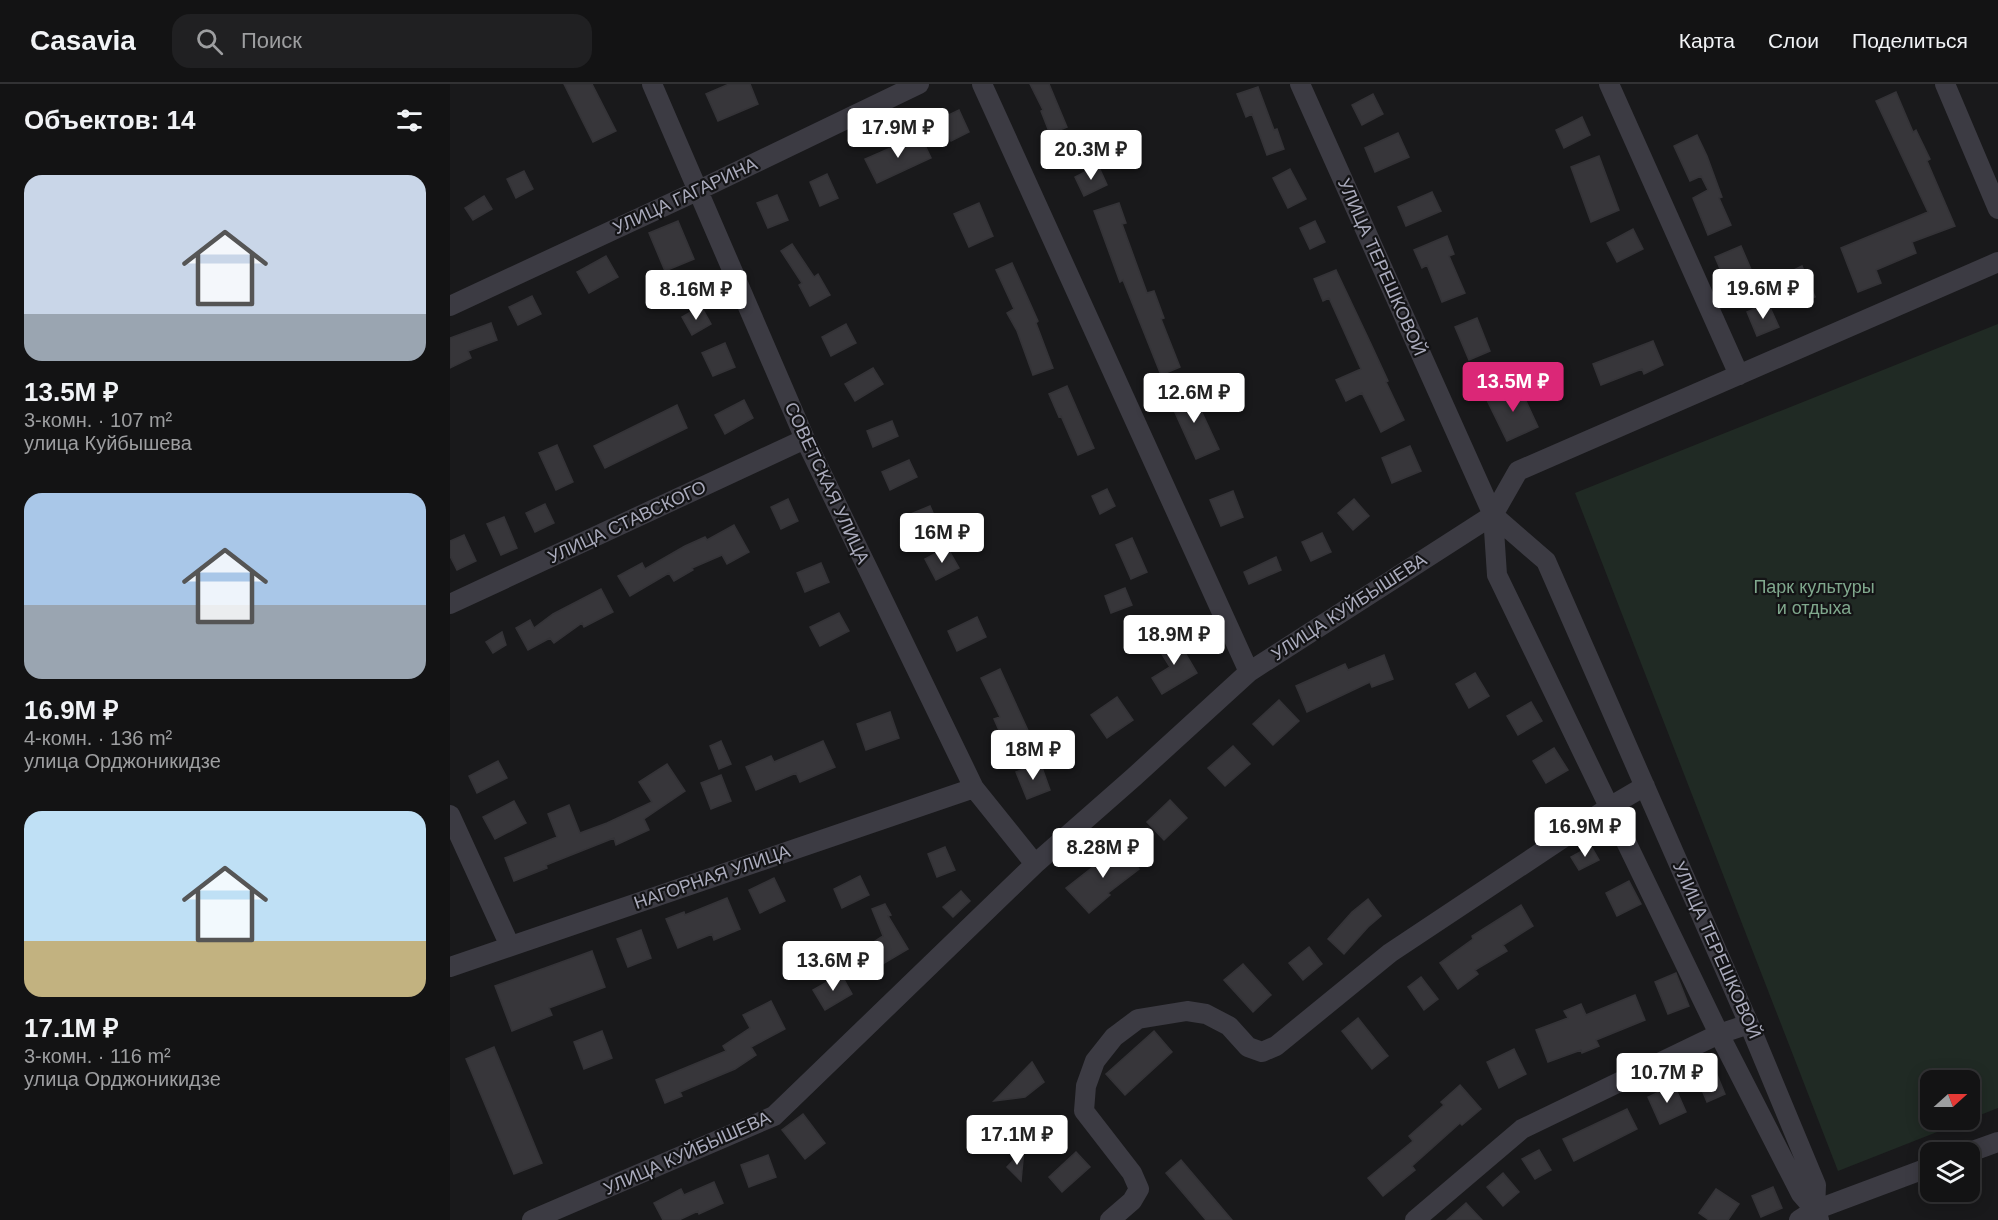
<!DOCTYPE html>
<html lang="ru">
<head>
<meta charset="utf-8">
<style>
	:root { --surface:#131314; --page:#202022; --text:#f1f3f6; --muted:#9d9ea0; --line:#323234; --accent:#db2777 }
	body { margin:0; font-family:Helvetica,sans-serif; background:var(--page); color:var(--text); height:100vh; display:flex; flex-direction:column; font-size:22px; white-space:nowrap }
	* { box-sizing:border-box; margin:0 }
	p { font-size:20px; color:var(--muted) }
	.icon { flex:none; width:33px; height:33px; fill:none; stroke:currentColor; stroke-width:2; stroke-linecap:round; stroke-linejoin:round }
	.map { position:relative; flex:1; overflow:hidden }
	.side { display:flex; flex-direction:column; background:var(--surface); width:450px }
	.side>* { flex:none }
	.needle { width:39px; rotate:69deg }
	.fabs { position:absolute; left:1470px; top:986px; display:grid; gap:12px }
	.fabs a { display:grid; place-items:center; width:60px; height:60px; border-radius:12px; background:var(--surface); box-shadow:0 3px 15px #0003,0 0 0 2px var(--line); font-size:30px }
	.price { position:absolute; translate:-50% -51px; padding:0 14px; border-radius:6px; background:#fff; color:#222; font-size:20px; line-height:39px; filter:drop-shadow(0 2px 3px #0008) }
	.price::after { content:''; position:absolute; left:50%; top:36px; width:18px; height:14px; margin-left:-9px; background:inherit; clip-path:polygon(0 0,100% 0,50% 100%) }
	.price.current { background:var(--accent); color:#fff }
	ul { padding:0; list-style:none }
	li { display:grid; align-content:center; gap:12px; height:318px; padding:0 24px }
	li span { display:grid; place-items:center; height:186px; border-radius:18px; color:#555 }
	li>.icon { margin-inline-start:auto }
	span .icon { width:108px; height:108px; fill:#fffc; stroke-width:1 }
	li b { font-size:26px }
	h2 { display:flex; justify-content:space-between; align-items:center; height:72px; padding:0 24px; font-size:26px }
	header { display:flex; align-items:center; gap:36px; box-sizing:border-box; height:84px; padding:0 30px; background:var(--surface); border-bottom:2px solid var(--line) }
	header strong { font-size:28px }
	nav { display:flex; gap:33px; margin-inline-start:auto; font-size:21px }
	.search { width:420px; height:54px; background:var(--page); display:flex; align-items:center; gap:15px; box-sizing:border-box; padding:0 21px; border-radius:18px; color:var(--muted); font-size:22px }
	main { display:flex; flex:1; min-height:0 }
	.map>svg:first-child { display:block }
	.green { fill:#202a24; fill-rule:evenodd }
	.building { fill:#37363a; stroke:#343337; stroke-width:1.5 }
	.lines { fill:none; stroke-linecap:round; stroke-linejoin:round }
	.minor { stroke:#3c3b43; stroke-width:20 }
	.labels { text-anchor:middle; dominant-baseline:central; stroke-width:4.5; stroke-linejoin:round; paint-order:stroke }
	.street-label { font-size:18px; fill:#aaabbc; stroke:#141416 }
	.park-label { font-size:18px; fill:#80a88d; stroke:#141416 }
</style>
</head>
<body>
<header>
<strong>Casavia</strong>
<div class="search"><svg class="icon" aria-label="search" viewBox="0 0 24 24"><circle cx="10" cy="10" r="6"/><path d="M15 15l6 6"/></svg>Поиск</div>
<nav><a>Карта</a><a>Слои</a><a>Поделиться</a></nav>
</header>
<main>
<section class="side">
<h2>Объектов: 14<svg class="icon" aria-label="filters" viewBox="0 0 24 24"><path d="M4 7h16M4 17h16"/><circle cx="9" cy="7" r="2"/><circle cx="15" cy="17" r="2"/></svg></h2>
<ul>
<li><span style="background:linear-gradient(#c9d6e8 75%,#9aa5b1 0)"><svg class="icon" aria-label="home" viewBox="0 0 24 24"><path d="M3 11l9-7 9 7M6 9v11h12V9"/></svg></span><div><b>13.5M ₽</b><p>3-комн. · 107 m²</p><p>улица Куйбышева</p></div></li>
<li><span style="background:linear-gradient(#a9c7e8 60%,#9aa5b1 0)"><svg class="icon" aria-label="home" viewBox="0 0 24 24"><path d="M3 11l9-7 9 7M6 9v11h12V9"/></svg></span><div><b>16.9M ₽</b><p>4-комн. · 136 m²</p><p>улица Орджоникидзе</p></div></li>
<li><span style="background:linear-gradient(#bfe0f5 70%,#c2b280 0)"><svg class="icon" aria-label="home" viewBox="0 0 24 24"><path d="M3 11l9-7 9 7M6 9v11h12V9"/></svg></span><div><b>17.1M ₽</b><p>3-комн. · 116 m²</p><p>улица Орджоникидзе</p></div></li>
</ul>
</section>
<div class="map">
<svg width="1548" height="1136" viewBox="0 0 1548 1136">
	<rect width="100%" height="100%" fill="#19191b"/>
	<path class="green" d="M1548,240v784l-160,63 -263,-678zM1480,996h40v39h-40z"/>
	<path class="building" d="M114,0h28l24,47 -23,11z
		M279,0h21l8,20 -40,17 -12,-27z
		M580,0h19l18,43 -17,7 -9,-23 2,-1z
		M808,3l16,43 3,-1 7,20 -17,6 -15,-41 -6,3 -9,-23z
		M1446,8l17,40 3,-2 14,29 -3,2 28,65 -43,16 4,11 -40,17 5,13 -23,9 -17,-44 87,-36 -52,-111z
		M923,10l10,20 -21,11 -10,-20z
		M509,26l10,22 -18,9 -11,-22z
		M1132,33l8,18 -26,13 -8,-18z
		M948,49l11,24 -34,15 -10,-24z
		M470,51l11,23 -54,25 -12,-24z
		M1247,51l10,21 15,41 -3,1 12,27 -23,10 -15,-37 15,-8 -7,-14 -11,5 -16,-35z
		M1149,72l20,54 -28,12 -20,-55z
		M648,81l9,20 -23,11 -9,-19z
		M840,85l16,30 -18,9 -15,-30z
		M74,87l9,18 -17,9 -9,-19z
		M377,90l11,24 -18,8 -10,-24z
		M982,108l9,19 -35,15 -8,-19z
		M327,111l11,25 -20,8 -11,-25z
		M34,112l8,13 -19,11 -8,-12z
		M529,119l14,33 -24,11 -15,-33z
		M669,119l7,20 -4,1 25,69 7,-2 10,27 -3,1 19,48 -19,8 -38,-95 -3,2 -26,-71z
		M228,137l16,38 -29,12 -16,-38z
		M865,137l10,21 -15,7 -10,-21z
		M1183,145l10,20 -26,13 -10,-19z
		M997,152l7,18 -5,2 16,37 -23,9 -15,-37 -5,3 -8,-18z
		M342,160l22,33 4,-3 12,21 -20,11 -11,-21 3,-2 -21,-32z
		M1291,162l15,35 -26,11 -15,-35z
		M156,172l12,21 -29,16 -12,-21z
		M562,179l26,58 -2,2 17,45 -20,7 -16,-44 -10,-18 7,-4 -18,-39z
		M1352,182l13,31 -18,9 -14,-31z
		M886,186l35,74 17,37 -2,1 18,38 -23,12 -19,-39 -16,8 -10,-21 25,-11 -32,-71 -6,3 -9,-22z
		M82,212l9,18 -23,11 -9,-18z
		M1318,219l11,24 -22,9 -10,-24z
		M251,222l10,18 -19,11 -10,-18z
		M1027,234l13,33 -21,9 -14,-33z
		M41,239l6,17 -29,11 3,7 -21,10v-30z
		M396,240l10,19 -25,13 -9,-19z
		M1203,257l10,24 -19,9 -2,-5 -41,16 -8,-21z
		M275,259l10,24 -22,9 -11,-23z
		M423,284l10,16 -28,17 -10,-17z
		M617,302l27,62 -16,7 -17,-39 -2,1 -10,-23z
		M1069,302l19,41 -31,14 -20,-41z
		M741,305l28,60 -23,10 -27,-60z
		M294,316l9,18 -28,16 -10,-19z
		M227,321l10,23 -82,40 -11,-22z
		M442,337l6,15 -25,11 -6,-16z
		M107,361l16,37 -17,8 -17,-37z
		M960,362l11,25 -29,12 -10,-25z
		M459,376l8,17 -27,13 -8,-18z
		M657,405l8,17 -15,8 -8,-18z
		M783,407l10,26 -22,9 -11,-26z
		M338,415l10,22 -17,8 -10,-22z
		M904,415l15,17 -16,14 -15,-17z
		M95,420l9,19 -19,9 -9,-19z
		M480,422l7,16 -25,10 -6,-16z
		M506,432l8,19 -11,5 -9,-20z
		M54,433l13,31 -16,7 -14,-31z
		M284,441l15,27 -22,12 -5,-9 -30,13 1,2 -19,11 -5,-8 -39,23 -12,-20 24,-13 3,6 40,-23 20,-9 2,3z
		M872,449l9,19 -20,9 -9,-19z
		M14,451l12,26 -19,9 -7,-14v-15z
		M682,454l15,34 -16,7 -15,-34z
		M497,463l12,21 -23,12 -11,-21z
		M826,473l5,13 -32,14 -5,-12z
		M371,479l8,19 -24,10 -8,-19z
		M675,504l7,17 -21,8 -6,-17z
		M151,505l12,23 -29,15 -2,-4 -28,20 -4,-5 -22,12 -12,-22 14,-8 4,8 19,-14z
		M389,529l10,18 -29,15 -10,-19z
		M527,533l9,20 -29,14 -9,-20z
		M52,548l4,13 -13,8 -7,-11z
		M725,552l22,37 -35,21 -10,-16 18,-11 -13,-21z
		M934,571l9,24 -21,8 -2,-5 -63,30 -11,-26 49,-22 3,6z
		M550,585l30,66 -24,11 -12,-27 6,-2 -19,-39z
		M1025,589l14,23 -20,12 -13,-24z
		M667,613l16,23 -26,18 -16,-23z
		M829,616l20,21 -26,24 -20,-21z
		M1081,618l11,19 -24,14 -11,-19z
		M440,628l9,26 -33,12 -9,-26z
		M271,657l10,23 -12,5 -9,-23z
		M373,657l12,26 -35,15 -4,-9 -40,17 -10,-23 25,-11 3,6z
		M783,662l17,18 -25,22 -17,-18z
		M1104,664l14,22 -22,13 -13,-22z
		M48,677l9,17 -30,15 -8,-17z
		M590,678l10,28 -23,9 -11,-27z
		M217,680l18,27 -41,28 5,11 -33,15 -2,-7 -68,27 1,3 -33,13 -9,-23 52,-21 -9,-23 21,-9 11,28 27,-10 45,-21 -13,-20z
		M271,691l10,26 -20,8 -10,-26z
		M720,716l17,18 -23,22 -17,-18z
		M64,717l12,22 -31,16 -12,-22z
		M671,761l18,24 -31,24 2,2 -21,18 -23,-25z
		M1141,762l8,14 -20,10 -8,-13z
		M495,763l10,23 -18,7 -9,-23z
		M410,792l9,19 -27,13 -8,-19z
		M324,794l11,23 -25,12 -11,-23z
		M1179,797l12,23 -24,12 -11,-23z
		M511,807l9,10 -17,16 -10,-10z
		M277,814l13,31 -26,11 -2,-6 -34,14 -12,-29 18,-7 1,3z
		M918,815l13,17 -13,11 -24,27 -16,-15 24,-27z
		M435,820l6,11 -3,1 20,33 -27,16 -12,-20 14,-9 -11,-27z
		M1071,821l12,21 -30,19 4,6 -32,19 3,4 -20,15 -18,-26 33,-24 -1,-3z
		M191,846l10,28 -23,9 -11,-28z
		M859,863l13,17 -19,16 -14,-17z
		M142,867l13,36 -56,21 3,7 -40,16 -17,-45z
		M793,880l28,31 -18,17 -29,-32z
		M1226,889l13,33 -21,8 -13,-32z
		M391,890l11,20 -27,16 -12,-20z
		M971,893l17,22 -14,11 -16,-23z
		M1185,911l10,25 -49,20 3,6 -17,7 -1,-3 -33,12 -12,-32 32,-12 -4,-7 17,-7 5,11z
		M321,917l14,28 -34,18 5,8 -21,14 -55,23 2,4 -17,7 -9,-23 70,-29 -3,-5 27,-18 -7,-13z
		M908,934l30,38 -16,13 -30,-38z
		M152,947l10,27 -28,11 -10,-27z
		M704,947l18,21 -47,43 -19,-21z
		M44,963l48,116 -28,11 -48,-115z
		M1064,965l12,25 -27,14 -12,-26z
		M582,978l12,20 -19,15 -31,4z
		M1265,986l10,24 -18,8 -10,-24z
		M1010,1001l21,24 -19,16 -2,-2 -48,43 3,4 -32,26 -15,-18 45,-37 -4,-5 35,-31 -3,-3z
		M1224,1001l12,27 -26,12 -12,-27z
		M1177,1025l10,20 -63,32 -11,-22z
		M353,1030l22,29 -20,16 -23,-29z
		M574,1065l-3,32 -14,-14z
		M1089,1066l12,20 -16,9 -13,-20z
		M626,1068l14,15 -28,25 -13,-15z
		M318,1071l8,22 -27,10 -8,-22z
		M731,1076l51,60h-26l-40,-47z
		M1053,1089l16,19 -16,14 -16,-19z
		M264,1098l9,21 -24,11 -1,-3 -19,9h-16l-9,-17 27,-14 3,6z
		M1323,1103l9,21 -21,9 -9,-21z
		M1266,1105l23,15 -11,16h-19l-10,-7z
		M1016,1119l16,17h-35z"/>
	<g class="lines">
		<path class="minor" d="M202,0l153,355 169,349 61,76
			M532,0l267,588
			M850,0l193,431 4,60 222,459 82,160 14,16 4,10
			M1159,0l130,291
			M1495,0l53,125
			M0,222l247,-115 222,-107
			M1043,431l53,46 203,463 67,161 -1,25
			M0,520l355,-165
			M0,731l60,131
			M0,883l524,-179
			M1520,1068l28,-10
			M82,1136l242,-104 261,-252 99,-87 115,-105 244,-157 25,-44 480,-209
			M660,1136l22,-19 7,-12 -7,-16 -48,-62 2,-25 9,-25 19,-24 24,-18 49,-8 19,3 23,12 19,21 14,5 14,-6 114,-93 221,-147 34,-20
			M965,1136l107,-91 197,-95 30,-10
			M1349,1136l16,-10 115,-43"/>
	</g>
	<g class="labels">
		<g class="street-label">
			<text transform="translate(235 112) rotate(-25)">УЛИЦА ГАГАРИНА</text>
			<text transform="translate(932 183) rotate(66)">УЛИЦА ТЕРЕШКОВОЙ</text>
			<text transform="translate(377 399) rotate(65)">СОВЕТСКАЯ УЛИЦА</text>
			<text transform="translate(177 438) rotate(-25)">УЛИЦА СТАВСКОГО</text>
			<text transform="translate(899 523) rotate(-33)">УЛИЦА КУЙБЫШЕВА</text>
			<text transform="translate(262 793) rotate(-19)">НАГОРНАЯ УЛИЦА</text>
			<text transform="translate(1267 866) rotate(66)">УЛИЦА ТЕРЕШКОВОЙ</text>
			<text transform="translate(237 1069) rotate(-24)">УЛИЦА КУЙБЫШЕВА</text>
		</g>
		<g class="park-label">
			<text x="1364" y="503">Парк культуры<tspan x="1364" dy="21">и отдыха</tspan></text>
		</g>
	</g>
</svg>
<div class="fabs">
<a><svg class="needle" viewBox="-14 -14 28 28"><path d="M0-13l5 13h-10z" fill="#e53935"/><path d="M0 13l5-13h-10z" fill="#9d9ea0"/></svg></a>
<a><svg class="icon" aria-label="layers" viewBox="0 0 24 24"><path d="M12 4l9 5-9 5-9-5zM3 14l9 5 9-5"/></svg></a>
</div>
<b class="price" style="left:448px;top:75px">17.9M ₽</b>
<b class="price" style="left:641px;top:97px">20.3M ₽</b>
<b class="price" style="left:1313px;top:236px">19.6M ₽</b>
<b class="price" style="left:246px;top:237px">8.16M ₽</b>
<b class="price current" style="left:1063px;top:329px">13.5M ₽</b>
<b class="price" style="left:744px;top:340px">12.6M ₽</b>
<b class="price" style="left:492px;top:480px">16M ₽</b>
<b class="price" style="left:724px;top:582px">18.9M ₽</b>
<b class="price" style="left:583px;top:697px">18M ₽</b>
<b class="price" style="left:1135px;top:774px">16.9M ₽</b>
<b class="price" style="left:653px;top:795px">8.28M ₽</b>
<b class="price" style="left:383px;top:908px">13.6M ₽</b>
<b class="price" style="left:1217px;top:1020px">10.7M ₽</b>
<b class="price" style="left:567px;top:1082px">17.1M ₽</b>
</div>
</main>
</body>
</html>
